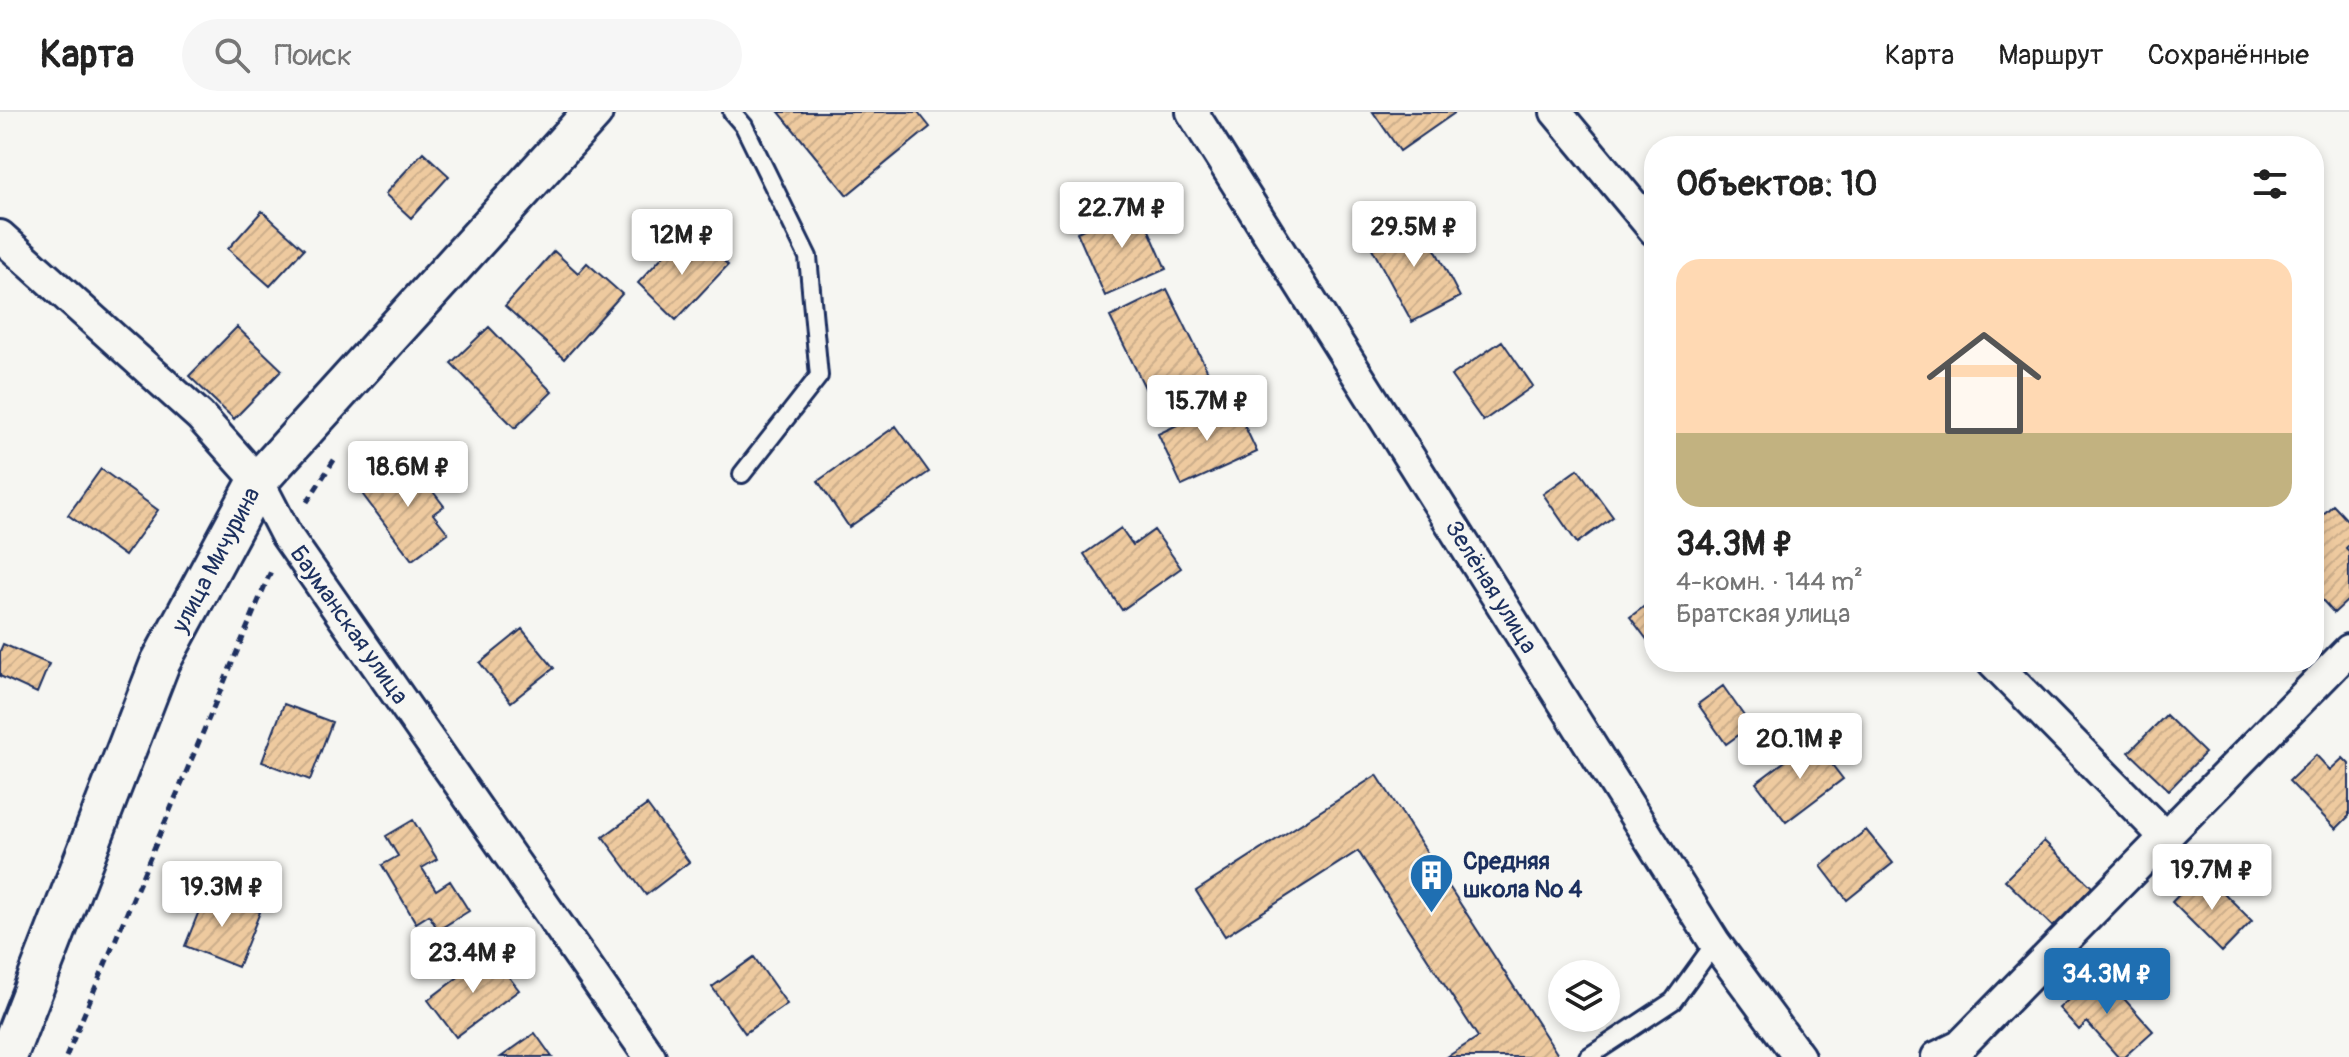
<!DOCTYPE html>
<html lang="ru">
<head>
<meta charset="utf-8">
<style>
	:root { --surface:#fff; --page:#f6f6f6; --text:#222; --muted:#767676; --line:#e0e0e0; --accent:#1f6fb2 }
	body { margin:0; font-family:Pangolin,sans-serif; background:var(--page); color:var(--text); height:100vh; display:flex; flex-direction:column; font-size:30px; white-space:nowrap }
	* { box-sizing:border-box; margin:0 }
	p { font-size:26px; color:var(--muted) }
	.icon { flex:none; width:44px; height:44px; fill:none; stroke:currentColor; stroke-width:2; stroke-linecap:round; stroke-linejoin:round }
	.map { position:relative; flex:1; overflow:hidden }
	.drawer { position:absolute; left:1644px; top:24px; width:680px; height:536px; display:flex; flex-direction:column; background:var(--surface); border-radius:32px; box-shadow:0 4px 12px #0003 }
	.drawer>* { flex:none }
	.fabs { position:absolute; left:1548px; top:848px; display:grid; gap:16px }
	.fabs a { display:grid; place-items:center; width:72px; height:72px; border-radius:50%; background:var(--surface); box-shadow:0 4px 12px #0003; font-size:40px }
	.price { position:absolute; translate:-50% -68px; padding:0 18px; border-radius:8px; background:#fff; color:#222; font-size:26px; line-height:52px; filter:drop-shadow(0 2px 4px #0008) }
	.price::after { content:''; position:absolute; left:50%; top:48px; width:24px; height:18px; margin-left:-12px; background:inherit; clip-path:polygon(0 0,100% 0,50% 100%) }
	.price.on { background:var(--accent); color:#fff }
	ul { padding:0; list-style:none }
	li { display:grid; align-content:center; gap:16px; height:424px; padding:0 32px }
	li span { display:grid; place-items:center; height:248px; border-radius:24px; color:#555 }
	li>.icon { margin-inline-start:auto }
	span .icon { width:144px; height:144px; fill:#fffc; stroke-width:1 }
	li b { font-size:34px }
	h2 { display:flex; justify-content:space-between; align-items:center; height:96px; padding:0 32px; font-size:34px }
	header { display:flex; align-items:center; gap:48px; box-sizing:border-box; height:112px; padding:0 40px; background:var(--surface); border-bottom:2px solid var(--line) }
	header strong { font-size:38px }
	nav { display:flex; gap:44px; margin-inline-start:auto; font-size:28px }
	.search { width:560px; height:72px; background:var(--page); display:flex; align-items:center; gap:20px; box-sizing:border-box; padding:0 28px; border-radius:44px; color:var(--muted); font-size:30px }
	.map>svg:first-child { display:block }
	.building { fill:url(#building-hatch); stroke:#1b2f5e; stroke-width:2 }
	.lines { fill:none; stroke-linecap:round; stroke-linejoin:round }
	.service-casing { stroke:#1b2f5e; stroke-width:22 }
	.minor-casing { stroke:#1b2f5e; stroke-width:36 }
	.tertiary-casing { stroke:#1b2f5e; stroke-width:44 }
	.path { stroke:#1b2f5e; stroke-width:5; stroke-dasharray:8 6; stroke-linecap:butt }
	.service { stroke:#f6f6f2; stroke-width:16 }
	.minor { stroke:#f6f6f2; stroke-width:30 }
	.tertiary { stroke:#f6f6f2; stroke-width:38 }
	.labels { text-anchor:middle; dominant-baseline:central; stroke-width:6; stroke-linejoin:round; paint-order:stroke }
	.street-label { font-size:24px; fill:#1b2f5e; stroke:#f6f6f2 }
	.poi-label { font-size:24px; font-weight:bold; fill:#1b2f5e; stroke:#f6f6f2; text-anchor:start }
</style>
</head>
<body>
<header>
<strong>Карта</strong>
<div class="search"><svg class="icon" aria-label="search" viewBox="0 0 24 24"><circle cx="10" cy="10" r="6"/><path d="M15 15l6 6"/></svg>Поиск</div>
<nav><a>Карта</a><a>Маршрут</a><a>Сохранённые</a></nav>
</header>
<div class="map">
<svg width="2349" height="945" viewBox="0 0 2349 945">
	<defs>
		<pattern id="building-hatch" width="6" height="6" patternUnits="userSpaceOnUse" patternTransform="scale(2)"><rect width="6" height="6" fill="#eeca9f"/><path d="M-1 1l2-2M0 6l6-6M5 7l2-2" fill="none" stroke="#ccae8b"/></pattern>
	</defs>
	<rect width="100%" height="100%" fill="#f6f6f2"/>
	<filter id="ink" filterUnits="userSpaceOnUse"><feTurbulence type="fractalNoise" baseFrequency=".0125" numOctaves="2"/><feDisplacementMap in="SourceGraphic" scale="16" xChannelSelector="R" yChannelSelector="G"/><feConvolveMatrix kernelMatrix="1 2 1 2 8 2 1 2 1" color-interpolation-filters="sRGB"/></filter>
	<g filter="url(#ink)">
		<path class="building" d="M779,0h139l12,15 -83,68z
			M1373,0h83l-56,39z
			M423,40l26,24 -38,42 -26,-24z
			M1138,93l28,64 -61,27 -28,-64z
			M262,99l42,38 -34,37 -42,-37z
			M1417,103l43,82 -48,25 -44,-81z
			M702,128l26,25 -52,55 -38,-37 38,-41 13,12z
			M554,139l24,22 9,-10 35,31 -58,65 -59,-53z
			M1167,177l42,85 -57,28 -42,-85z
			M237,215l45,43 -48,49 -45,-43z
			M489,215l63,65 -37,36 -64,-65z
			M1502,229l31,45 -50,35 -32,-45z
			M1232,287l25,53 -75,34 -24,-52z
			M896,314l33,46 -80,55 -31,-46z
			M409,348l35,46 -11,8 15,19 -36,27 -49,-65z
			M101,357l57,41 -33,46 -57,-41z
			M1578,357l35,48 -36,26 -34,-49z
			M2333,393l16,17v23l-3,3 3,3v48l-15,14 -20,-22v-68z
			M1121,416l12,17 21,-15 27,38 -59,42 -38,-56z
			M1654,487v50l-24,-32z
			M522,517l32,39 -43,34 -31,-39z
			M3,532l46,20 -12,29 -37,-17v-25z
			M1723,574l28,40 -25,18 -28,-40z
			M284,592l48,18 -22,58 -48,-18z
			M2166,603l39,38 -36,37 -40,-38z
			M1813,628l30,39 -57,43 -30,-39z
			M2316,643l14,15 13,-12 6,6v52l-13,13 -47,-48z
			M1377,663l181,280 -2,2h-109l31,-20 -120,-186 -133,85 -29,-45z
			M647,693l42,57 -43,33 -43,-58z
			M413,708l24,39 -15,9 14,22 14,-9 19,30 -31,19 -9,-15 -13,8 -34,-58 16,-9 -12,-20z
			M1866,718l27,33 -46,37 -26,-34z
			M2044,729l48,46 -39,40 -48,-47z
			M2202,759l50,50 -30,31 -50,-50z
			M207,779l53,21 -22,55 -53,-21z
			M490,841l29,37 -63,47 -28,-37z
			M754,845l33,47 -42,29 -33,-46z
			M2100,860l53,59 -29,26h-6l-31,-35 -8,8 -20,-22z
			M535,921l17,24h-51z"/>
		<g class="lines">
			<defs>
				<path id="service" d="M732,0l12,14 64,131 11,119 -77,98
					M1588,945l85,-56 42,-58"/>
				<path id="minor" d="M1192,0l523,831 84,114
					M1556,0l98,118
					M0,124l200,180 58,65 28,54 364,522
					M1993,550l172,175
					M1937,945l23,-11 389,-396"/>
				<path id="tertiary" d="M7,945l153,-394 98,-182 335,-369"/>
			</defs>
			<use href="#service" class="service-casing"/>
			<use href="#minor" class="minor-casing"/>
			<use href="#tertiary" class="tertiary-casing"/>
			<path class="path" d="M307,390l29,-45
				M66,945l205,-486"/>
			<use href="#service" class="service"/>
			<use href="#minor" class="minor"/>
			<use href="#tertiary" class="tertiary"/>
		</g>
	</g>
	<defs>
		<symbol id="building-pin" viewBox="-11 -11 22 30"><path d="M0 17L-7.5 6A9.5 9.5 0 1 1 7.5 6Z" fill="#1f6fb2" stroke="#f6f6f2"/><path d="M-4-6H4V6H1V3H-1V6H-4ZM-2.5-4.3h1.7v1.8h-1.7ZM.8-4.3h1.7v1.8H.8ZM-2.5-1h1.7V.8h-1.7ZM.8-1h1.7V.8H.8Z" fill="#fff"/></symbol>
	</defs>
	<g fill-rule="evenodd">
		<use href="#building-pin" x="1406" y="738" width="51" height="69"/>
	</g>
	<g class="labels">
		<g class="street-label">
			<text transform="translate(216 448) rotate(-62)">улица Мичурина</text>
			<text transform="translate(1491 475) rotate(58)">Зелёная улица</text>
			<text transform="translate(349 513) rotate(55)">Бауманская улица</text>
		</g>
		<g class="poi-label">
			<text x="1463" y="749">Средняя<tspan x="1463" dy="28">школа № 4</tspan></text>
		</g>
	</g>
</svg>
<div class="fabs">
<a><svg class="icon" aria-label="layers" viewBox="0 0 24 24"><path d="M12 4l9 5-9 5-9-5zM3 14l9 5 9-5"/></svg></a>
</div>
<b class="price" style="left:1122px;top:138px">22.7M ₽</b>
<b class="price" style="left:1414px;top:157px">29.5M ₽</b>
<b class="price" style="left:682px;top:165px">12M ₽</b>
<b class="price" style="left:1207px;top:331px">15.7M ₽</b>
<b class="price" style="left:408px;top:397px">18.6M ₽</b>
<b class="price" style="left:1800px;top:669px">20.1M ₽</b>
<b class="price" style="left:2212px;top:800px">19.7M ₽</b>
<b class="price" style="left:222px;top:817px">19.3M ₽</b>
<b class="price" style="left:473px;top:883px">23.4M ₽</b>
<b class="price on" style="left:2107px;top:904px">34.3M ₽</b>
<section class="drawer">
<h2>Объектов: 10<svg class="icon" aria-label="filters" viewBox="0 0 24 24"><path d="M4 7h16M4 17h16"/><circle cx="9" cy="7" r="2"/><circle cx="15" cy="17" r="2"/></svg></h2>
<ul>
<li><span style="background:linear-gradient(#ffd9b3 70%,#c2b280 0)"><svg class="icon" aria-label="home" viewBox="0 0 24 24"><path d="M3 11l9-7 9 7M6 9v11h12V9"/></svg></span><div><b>34.3M ₽</b><p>4-комн. · 144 m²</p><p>Братская улица</p></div></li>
</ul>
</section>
</div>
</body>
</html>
